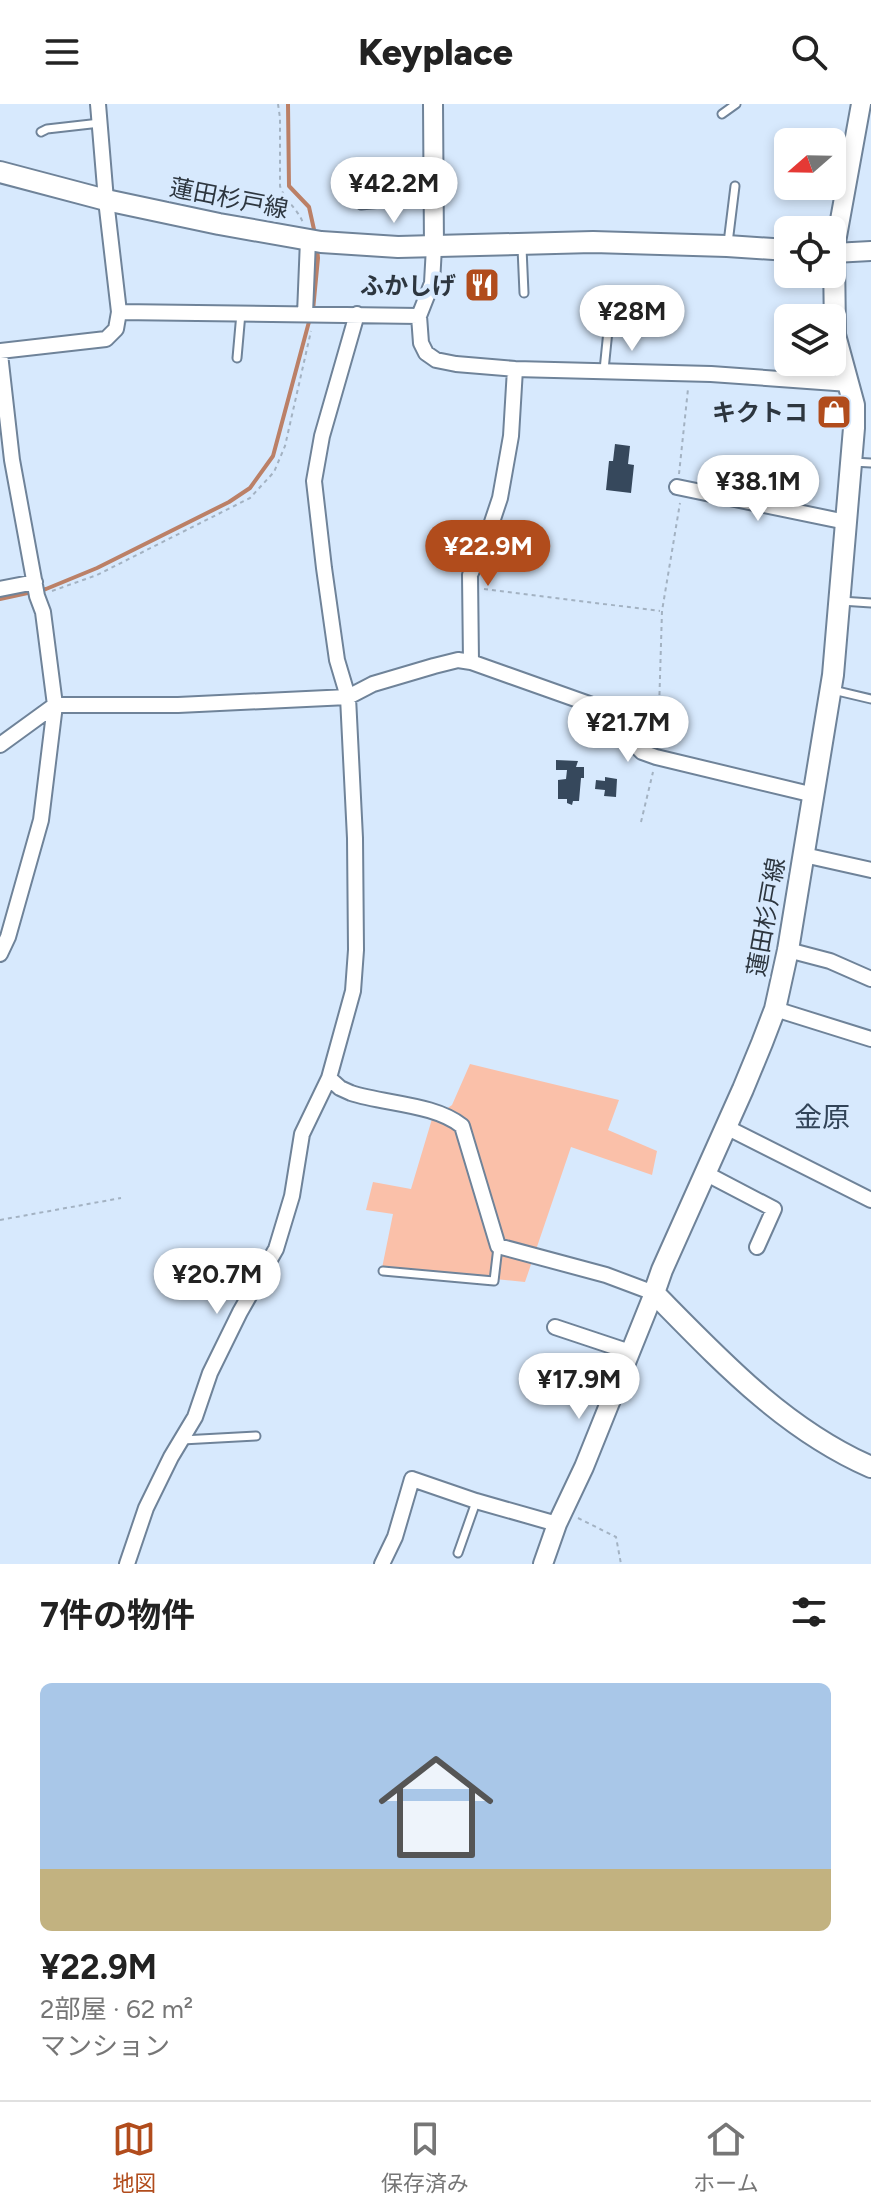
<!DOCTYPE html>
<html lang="ja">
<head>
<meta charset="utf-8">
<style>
	:root { --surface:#fff; --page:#f6f6f6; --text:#222; --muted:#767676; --line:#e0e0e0; --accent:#b14c1c }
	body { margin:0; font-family:Figtree,"Noto Sans JP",sans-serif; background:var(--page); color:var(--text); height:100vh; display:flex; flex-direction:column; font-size:30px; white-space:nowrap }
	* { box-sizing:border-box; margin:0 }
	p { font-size:26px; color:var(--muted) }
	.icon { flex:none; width:44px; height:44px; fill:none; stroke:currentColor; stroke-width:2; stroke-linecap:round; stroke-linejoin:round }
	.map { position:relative; height:1460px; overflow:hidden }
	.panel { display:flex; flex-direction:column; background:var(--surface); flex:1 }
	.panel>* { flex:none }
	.needle { width:52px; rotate:250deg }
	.controls { position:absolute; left:774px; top:24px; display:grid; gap:16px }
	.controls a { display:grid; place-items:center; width:72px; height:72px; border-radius:12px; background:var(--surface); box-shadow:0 4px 12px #0003; font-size:40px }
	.price { position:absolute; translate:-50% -68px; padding:0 18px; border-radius:28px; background:#fff; color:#222; font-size:26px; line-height:52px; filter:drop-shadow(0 2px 4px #0008) }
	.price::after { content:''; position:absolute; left:50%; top:48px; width:24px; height:18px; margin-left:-12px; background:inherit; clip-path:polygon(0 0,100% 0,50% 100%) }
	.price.selected { background:var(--accent); color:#fff }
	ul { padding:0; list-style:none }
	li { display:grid; align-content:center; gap:16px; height:424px; padding:0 40px }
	li span { display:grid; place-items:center; height:248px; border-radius:12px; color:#555 }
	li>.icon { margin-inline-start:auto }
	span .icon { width:144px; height:144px; fill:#fffc; stroke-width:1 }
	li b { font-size:34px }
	h2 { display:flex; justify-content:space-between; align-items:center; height:96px; padding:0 40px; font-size:34px }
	header { display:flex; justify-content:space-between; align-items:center; height:104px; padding:0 40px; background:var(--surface); font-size:36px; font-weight:800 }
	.tab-bar { display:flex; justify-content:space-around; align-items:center; height:112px; border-top:2px solid var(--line); background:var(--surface); font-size:22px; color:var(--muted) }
	.tab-bar a { display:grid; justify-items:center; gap:4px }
	.tab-bar .selected { color:var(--accent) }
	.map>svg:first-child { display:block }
	.green { fill:#fac0a9 }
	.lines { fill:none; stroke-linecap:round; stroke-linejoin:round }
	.stream { stroke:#bb8067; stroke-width:4 }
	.building { fill:#36485c }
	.service-casing { stroke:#6f8399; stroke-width:11 }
	.minor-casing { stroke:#6f8399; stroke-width:18 }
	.tertiary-casing { stroke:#6f8399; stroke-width:22 }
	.secondary-casing { stroke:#6f8399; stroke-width:24 }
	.path { stroke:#a3b2c2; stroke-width:2; stroke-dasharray:4 4; stroke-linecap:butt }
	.service { stroke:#fff; stroke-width:7 }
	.minor { stroke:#fff; stroke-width:14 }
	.tertiary { stroke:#fff; stroke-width:18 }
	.secondary { stroke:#fff; stroke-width:20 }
	.labels { text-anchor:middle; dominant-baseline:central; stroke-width:8; stroke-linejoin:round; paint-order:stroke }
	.street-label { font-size:24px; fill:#2d363f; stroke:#d7e9fd }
	.poi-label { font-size:24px; font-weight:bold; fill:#2d363f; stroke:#d7e9fd; text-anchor:end }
	.quarter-label { font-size:28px; fill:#324458; stroke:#d7e9fd }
</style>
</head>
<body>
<header><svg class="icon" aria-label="menu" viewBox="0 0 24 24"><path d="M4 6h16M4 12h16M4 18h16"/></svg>Keyplace<svg class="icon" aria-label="search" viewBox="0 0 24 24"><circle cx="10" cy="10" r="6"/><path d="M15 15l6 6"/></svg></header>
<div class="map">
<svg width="871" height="1460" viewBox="0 0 871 1460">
	<rect width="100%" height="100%" fill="#d7e9fd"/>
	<path class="green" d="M470,960l149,36 -11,30 49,21 -5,24 -81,-28 -46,135 -143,-14 11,-54 -27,-4 7,-28 38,7 21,-70 20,-14z"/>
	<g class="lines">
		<path class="stream" d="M288,0l1,82 20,21 6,27
			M313,206l5,-52 -1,-11
			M0,495l46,-10 51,-21 132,-66 21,-14 23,-32 37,-138"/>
	</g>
	<path class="building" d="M615,340l15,2 -2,18 6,1 -3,28 -25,-3 3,-29h4z
		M556,656l22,1 -2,6h8v11h-3l-2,23h-6l-1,4 -5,-2v-4h-9v-19l8,-1 1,-9h-11z
		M605,673l12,2 -1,18 -12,-1 1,-6 -10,-1 1,-9 9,1z"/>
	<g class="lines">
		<defs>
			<path id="service" d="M722,10l14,-10
				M41,28l6,-3 53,-6
				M361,101l73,-7
				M728,139l7,-57
				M522,144l2,45
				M237,254l4,-45
				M604,266l5,-49
				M853,358l18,1
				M841,497l30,2
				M833,586l38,9
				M383,1167l111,10 4,-34
				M182,1336l74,-4
				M458,1449l18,-51"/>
			<path id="minor" d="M119,208l300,4 13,-33 2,-36
				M305,210l3,-74
				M419,212l2,27 5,10 10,7 20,4 59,5 196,5 138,10
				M0,247l106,-12 10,-10 3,-17 -13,-112 -8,-96
				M0,250l12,106 25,136 6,16 12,93 -14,115 -33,117 -8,17
				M677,383l169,35
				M0,485l35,-7
				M471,558l124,44 39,38 8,8 14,5 158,38
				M0,641l55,-40h123l170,-8 25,-13 61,-18 24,-6 13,2 -1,-87 19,-44 11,-33 11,-62 4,-67
				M804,751l67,15
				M788,846l42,11 41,18
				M775,905l96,30
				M329,974l11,10 11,5c34,11 84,11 111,33l36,120 108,29 48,18
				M726,1023l145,73
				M705,1069l69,36 -17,38
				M555,1223l75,25
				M127,1460l19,-56 25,-51 24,-40 15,-44 30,-61 36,-63 16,-53 10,-62 27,-56 24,-87 3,-41 -1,-112 -7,-141 -11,-37 -13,-92 -10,-87 8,-45 35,-122
				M382,1460l13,-27 17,-58 64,22 81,23"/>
			<path id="tertiary" d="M433,0l1,143
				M861,0l-27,149 37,-2
				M543,1460l14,-40 27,-57 70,-174"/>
			<path id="secondary" d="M0,68l106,28 113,24 102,18 77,5 195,-5 134,4 61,4
				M832,149h2l1,82 19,70v23l-21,247 -45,275 -13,59 -13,34 -19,46 -81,181 -8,23c66,67 130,136 217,174"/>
		</defs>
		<use href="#service" class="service-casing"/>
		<use href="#minor" class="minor-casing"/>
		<use href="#tertiary" class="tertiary-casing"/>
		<use href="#secondary" class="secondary-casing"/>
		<path class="path" d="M278,0l2,14v68c4,14 18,23 23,37
			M679,370l9,-85
			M484,485l176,22
			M52,487l45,-16 153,-77 24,-26 11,-26 26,-115
			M658,639l4,-132 18,-108
			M641,718l12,-50
			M0,1116l121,-22
			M578,1414l38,19 5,27"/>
		<use href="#service" class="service"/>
		<use href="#minor" class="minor"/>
		<use href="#tertiary" class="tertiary"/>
		<use href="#secondary" class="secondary"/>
	</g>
	<defs>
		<symbol id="restaurant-square" viewBox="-11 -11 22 22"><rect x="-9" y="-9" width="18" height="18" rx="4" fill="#b14c1c" stroke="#d7e9fd"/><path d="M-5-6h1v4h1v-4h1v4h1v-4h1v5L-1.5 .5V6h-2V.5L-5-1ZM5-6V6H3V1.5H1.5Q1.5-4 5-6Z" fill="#fff"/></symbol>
		<symbol id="shop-square" viewBox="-11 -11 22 22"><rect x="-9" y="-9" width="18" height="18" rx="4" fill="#b14c1c" stroke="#d7e9fd"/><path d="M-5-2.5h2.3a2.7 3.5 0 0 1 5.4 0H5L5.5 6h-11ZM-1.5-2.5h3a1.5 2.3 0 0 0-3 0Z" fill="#fff"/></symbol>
	</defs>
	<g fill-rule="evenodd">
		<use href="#restaurant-square" x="462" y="161" width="40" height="40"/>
		<use href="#shop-square" x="814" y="288" width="40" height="40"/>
	</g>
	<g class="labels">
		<g class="street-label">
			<text transform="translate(229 94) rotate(11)">蓮田杉戸線</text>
			<text transform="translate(766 813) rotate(-80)">蓮田杉戸線</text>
		</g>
		<g class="poi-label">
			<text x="456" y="181">ふかしげ</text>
			<text x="808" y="308">キクトコ</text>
		</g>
		<g class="quarter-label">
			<text x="822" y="1013">金原</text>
		</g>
	</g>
</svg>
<div class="controls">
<a><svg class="needle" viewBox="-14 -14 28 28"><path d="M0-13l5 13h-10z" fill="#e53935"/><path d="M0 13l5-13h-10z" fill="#767676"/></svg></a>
<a><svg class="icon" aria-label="locate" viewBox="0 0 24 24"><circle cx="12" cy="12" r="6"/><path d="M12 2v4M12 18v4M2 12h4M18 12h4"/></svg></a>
<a><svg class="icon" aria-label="layers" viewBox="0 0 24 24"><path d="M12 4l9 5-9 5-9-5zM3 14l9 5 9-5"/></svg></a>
</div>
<b class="price" style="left:394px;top:121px">¥42.2M</b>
<b class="price" style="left:632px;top:249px">¥28M</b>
<b class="price" style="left:758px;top:419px">¥38.1M</b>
<b class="price selected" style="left:488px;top:484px">¥22.9M</b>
<b class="price" style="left:628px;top:660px">¥21.7M</b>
<b class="price" style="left:217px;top:1212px">¥20.7M</b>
<b class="price" style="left:579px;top:1317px">¥17.9M</b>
</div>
<section class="panel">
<h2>7件の物件<svg class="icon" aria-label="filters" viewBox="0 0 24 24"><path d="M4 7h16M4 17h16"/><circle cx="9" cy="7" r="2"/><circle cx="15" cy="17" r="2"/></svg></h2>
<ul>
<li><span style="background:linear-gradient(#a9c7e8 75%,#c2b280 0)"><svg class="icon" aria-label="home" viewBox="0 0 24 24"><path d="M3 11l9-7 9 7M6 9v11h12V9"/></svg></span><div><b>¥22.9M</b><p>2部屋 · 62 m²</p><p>マンション</p></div></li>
</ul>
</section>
<nav class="tab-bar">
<a class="selected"><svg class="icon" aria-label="map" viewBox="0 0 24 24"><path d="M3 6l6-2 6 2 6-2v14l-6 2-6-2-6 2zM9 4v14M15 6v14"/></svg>地図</a>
<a><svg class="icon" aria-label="saved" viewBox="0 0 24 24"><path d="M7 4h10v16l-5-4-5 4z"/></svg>保存済み</a>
<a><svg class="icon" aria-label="home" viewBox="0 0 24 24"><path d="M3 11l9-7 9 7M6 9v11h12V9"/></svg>ホーム</a>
</nav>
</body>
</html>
